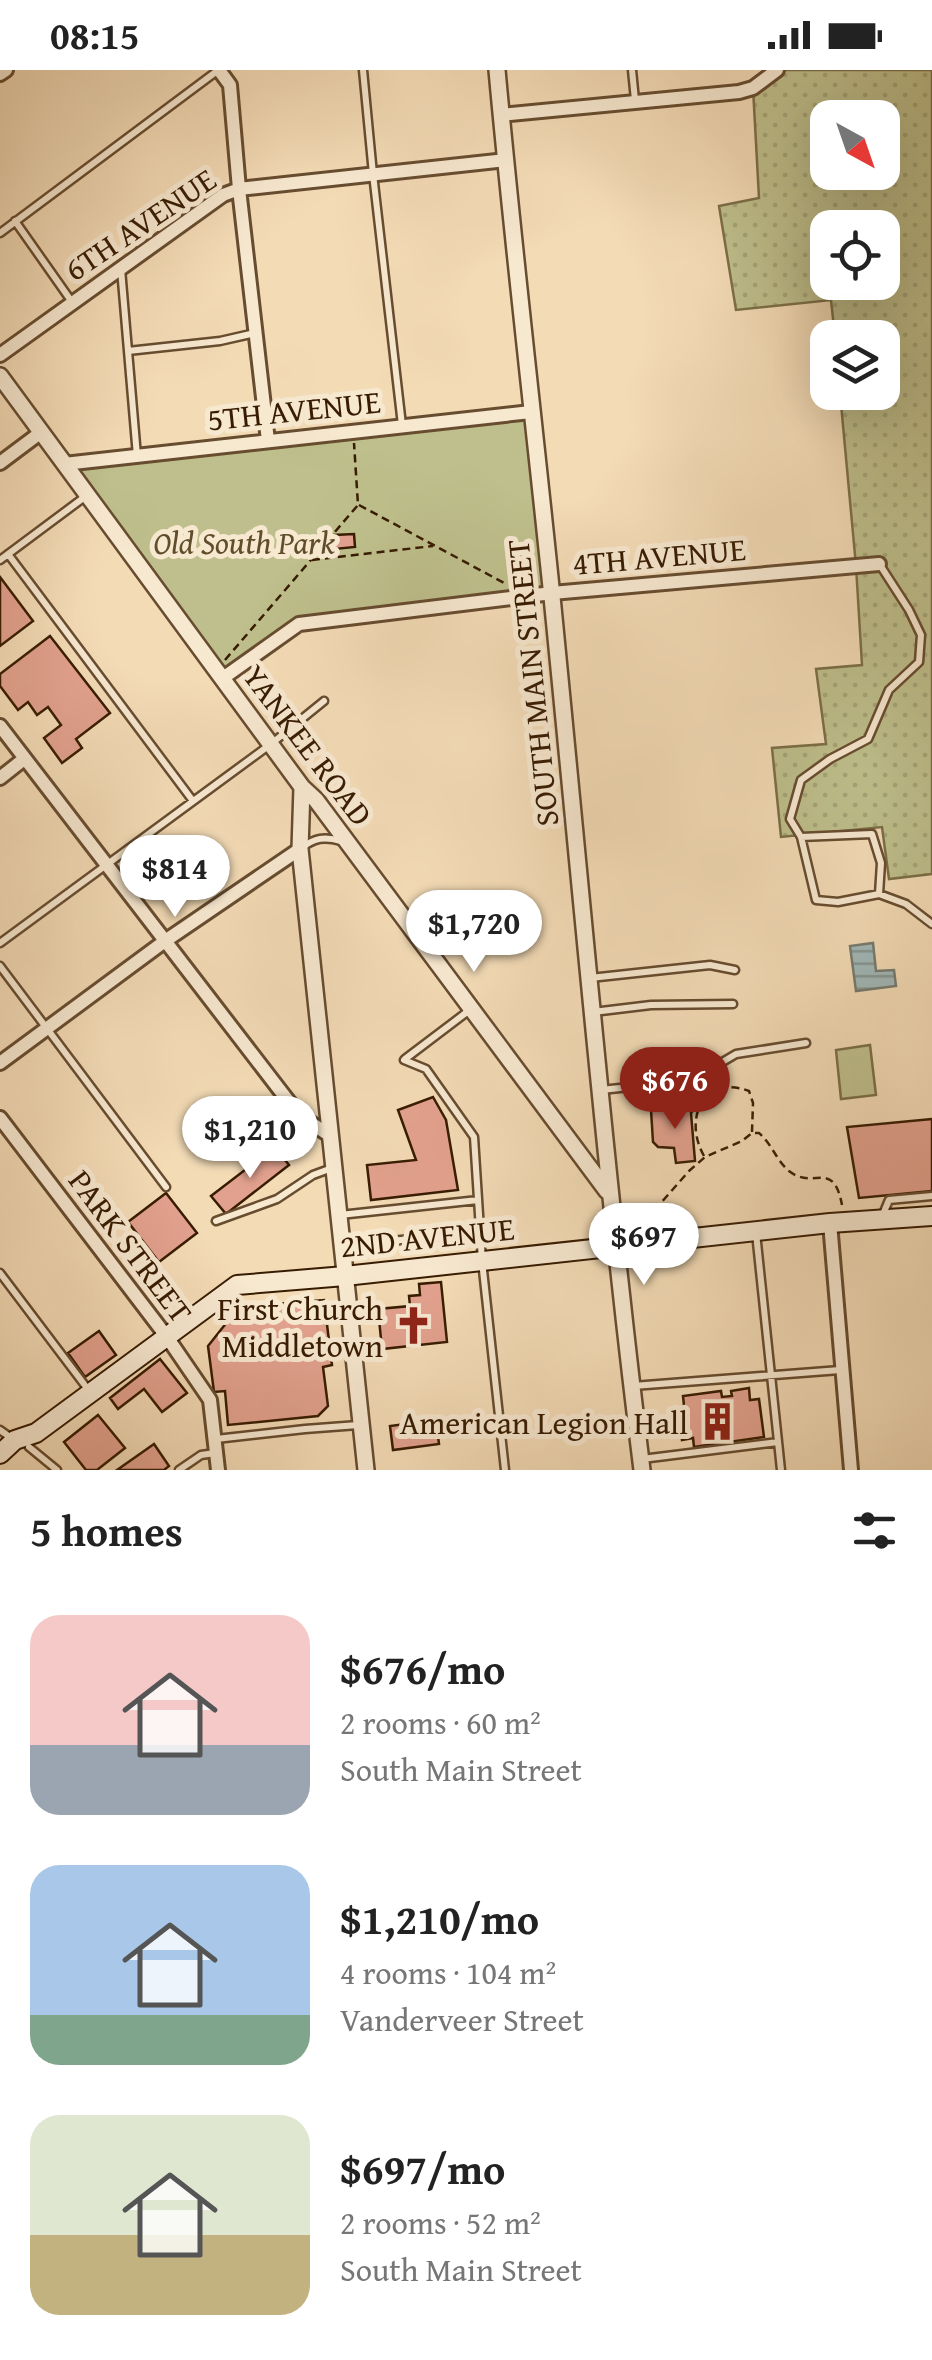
<!DOCTYPE html>
<html lang="en">
<head>
<meta charset="utf-8">
<style>
	:root { --surface:#fff; --page:#f6f6f6; --text:#222; --muted:#767676; --accent:#8f2418 }
	body { margin:0; font-family:"Gentium Book Plus",serif; background:var(--page); color:var(--text); height:100vh; display:flex; flex-direction:column; font-size:38px; white-space:nowrap }
	* { box-sizing:border-box; margin:0 }
	p { font-size:32px; color:var(--muted) }
	.icon { flex:none; width:55px; height:55px; fill:none; stroke:currentColor; stroke-width:2; stroke-linecap:round; stroke-linejoin:round }
	.map { position:relative; height:1400px; overflow:hidden }
	.sheet { display:flex; flex-direction:column; background:var(--surface); flex:1 }
	.sheet>* { flex:none }
	.needle { width:65px; rotate:140deg }
	.buttons { position:absolute; left:810px; top:30px; display:grid; gap:20px }
	.buttons a { display:grid; place-items:center; width:90px; height:90px; border-radius:20px; background:var(--surface); box-shadow:0 10px 40px #0002; font-size:50px }
	.price { position:absolute; translate:-50% -85px; padding:0 22px; border-radius:35px; background:#fff; color:#222; font-size:32px; line-height:65px; filter:drop-shadow(0 2px 5px #0008) }
	.price::after { content:''; position:absolute; left:50%; top:60px; width:30px; height:22px; margin-left:-15px; background:inherit; clip-path:polygon(0 0,100% 0,50% 100%) }
	.price.selected { background:var(--accent); color:#fff }
	ul { padding:0; list-style:none }
	li { display:flex; align-items:center; gap:30px; height:250px; padding:0 30px }
	li span { display:grid; place-items:center; flex:none; width:280px; height:200px; border-radius:30px; color:#555 }
	li>.icon { margin-inline-start:auto }
	span .icon { width:120px; height:120px; fill:#fffc; stroke-width:1 }
	li b { font-size:42px }
	h2 { display:flex; justify-content:space-between; align-items:center; height:120px; padding:0 30px; font-size:42px }
	.status { display:flex; justify-content:space-between; align-items:center; height:70px; padding:0 50px; background:var(--surface); direction:ltr }
	.status svg { height:28px; fill:currentColor }
	.map>svg:first-child { display:block }
	.grass { fill:url(#grass-dots); stroke:#7b6e47; stroke-width:2.5; fill-rule:evenodd }
	.park { fill:#bebf8c; stroke:#7b6e47; stroke-width:2.5 }
	.water { fill:url(#water-rules); stroke:#767a6f; stroke-width:2.5 }
	.building { fill:#e2a18e; stroke:#381c02; stroke-width:2.5 }
	.lines { fill:none; stroke-linecap:round; stroke-linejoin:round }
	.service-casing { stroke:#674c2f; stroke-width:11 }
	.minor-casing { stroke:#674c2f; stroke-width:18 }
	.tertiary-casing { stroke:#674c2f; stroke-width:20 }
	.secondary-casing { stroke:#381c02; stroke-width:22 }
	.path { stroke:#381c02; stroke-width:2.5; stroke-dasharray:8 5; stroke-linecap:butt }
	.service { stroke:#f7e8d0; stroke-width:6 }
	.minor { stroke:#f7e8d0; stroke-width:12 }
	.tertiary { stroke:#f7e8d0; stroke-width:15 }
	.secondary { stroke:#f7e8d0; stroke-width:18 }
	.labels { text-anchor:middle; dominant-baseline:central; stroke-width:10; stroke-linejoin:round; paint-order:stroke }
	.street-label { font-size:32px; fill:#381c02; stroke:#f7e8d0 }
	.park-label { font-size:32px; font-style:italic; fill:#604d2b; stroke:#f7e8d0 }
	.poi-label { font-size:32px; fill:#381c02; stroke:#f7e8d0; text-anchor:end }
</style>
</head>
<body>
<div class="status"><b>08:15</b><svg viewBox="0 0 49 12"><path d="M0 12V9h3v3zM5 12V6h3v6zM10 12V3h3v9zM15 12V0h3v12zM26 1h20v11H26zM47 4h2v5h-2z"/></svg></div>
<div class="map">
<svg width="932" height="1400" viewBox="0 0 932 1400">
	<defs>
		<pattern id="grass-dots" width="8" height="8" patternUnits="userSpaceOnUse" patternTransform="scale(2.5)"><rect width="8" height="8" fill="#bebf8c"/><path d="M2 2h.1M6 6h.1" fill="none" stroke="#a4a477" stroke-width="1.8" stroke-linecap="round"/></pattern>
		<pattern id="water-rules" width="6" height="5" patternUnits="userSpaceOnUse" patternTransform="scale(2.5)"><rect width="6" height="5" fill="#a0b8b8"/><path d="M0 2.5h6" fill="none" stroke="#839593"/></pattern>
	</defs>
	<rect width="100%" height="100%" fill="#f3dbb6"/>
	<filter id="stains"><feTurbulence type="fractalNoise" baseFrequency=".002" numOctaves="4"/><feColorMatrix values="0 0 0 0 .2 0 0 0 0 .09 0 0 0 0 .02 0 0 0 .5 -.17"/></filter>
	<radialGradient id="worn" r=".72"><stop offset=".6" stop-color="#630" stop-opacity="0"/><stop offset="1" stop-color="#630" stop-opacity=".3"/></radialGradient>
	<path class="grass" d="M777,0h155v804l-43,5 -7,-52 -101,10 -9,-89 54,-4 -10,-75 46,-4 -6,-99 -16,-173 42,-1v-54l-47,-1 -4,-37 -95,10 -17,-104 40,-8 -6,-110zM828,48h54v54h-54zM828,158h54v54h-54z"/>
	<path class="park" d="M531,342l21,181 -253,31 -76,54 -159,-214z
		M870,975l6,50 -35,4 -5,-49z"/>
	<path class="water" d="M873,873l3,28 18,-1 2,16 -40,5 -6,-45z"/>
	<path class="building" d="M354,464l1,13 -20,2 -1,-14z
		M0,507l33,44 -33,25z
		M50,566l60,77 -34,26 6,9 -20,15 -18,-25 17,-13 -13,-18 -11,8 -9,-13 -10,8 -18,-24v-12z
		M433,1027l13,23 12,70 -87,10 -4,-35 49,-5 -18,-50z
		M687,1034l6,1 1,4 -3,4 4,48 -19,2 -2,-15 -16,-1 -5,-5 -2,-32 34,-1z
		M932,1049v72l-73,7 -12,-71z
		M275,1077l14,18 -63,49 -15,-18z
		M166,1123l31,40 -38,29 -31,-40z
		M441,1212l6,60 -65,7 -4,-40 32,-3 -1,-10 11,-1 -1,-11z
		M324,1230l8,65 -9,2 5,39 -10,10 -90,9 -3,-34 -11,1 -6,-46 31,-39z
		M99,1261l17,24 -31,22 -17,-24z
		M160,1289l27,34 -25,19 -18,-23 -26,20 -8,-11z
		M749,1318l1,12 9,-1 5,38 -70,10 -1,-9 -11,2 -2,-14 -6,1 -1,-10 12,-2 -2,-19 38,-5 1,6 10,-1 -1,-5z
		M98,1345l27,33 -28,22h-11l-22,-28z
		M436,1350l3,24 -46,6 -3,-24z
		M154,1374l15,22 -5,4h-47z"/>
	<g class="lines">
		<defs>
			<path id="service" d="M363,0l10,104 29,251
				M632,0l3,30
				M15,151l57,81
				M0,163l217,-162
				M121,199l16,187
				M128,281l92,-10 35,-8
				M8,484l185,247
				M0,490l86,-64
				M801,767l71,-3 9,29 -2,31 -41,8 -22,-2 -15,-63 -11,-18 11,-39 29,-21 38,-20 21,-49 30,-28 2,-27 -12,-25 -29,-45
				M301,778c14,-10 23,-12 40,-7
				M879,824l27,10 26,20
				M0,873l271,-199 53,-43
				M0,896l166,221
				M590,908l120,-13 25,5
				M593,942l58,-7 82,-1
				M405,989l66,-50
				M404,990l22,9 48,68 8,124 23,209
				M601,1020l76,-8 12,-13 30,-5 17,-10 70,-11
				M340,1145l138,-15
				M881,1149l8,-19 43,-4
				M216,1151l61,-22 36,-24 19,-7
				M756,1163l25,237
				M342,1176l138,-14
				M0,1203l90,119
				M633,1316l207,-16
				M0,1360l14,10
				M216,1369l89,-10 53,-4
				M29,1377l28,23
				M642,1389l136,-17
				M179,1400l22,-15 14,-2"/>
			<path id="minor" d="M219,0l11,15 9,104 29,252
				M0,4l6,-4
				M501,45l238,-23 14,-4 24,-18
				M0,285l223,-160 16,-6 267,-29
				M0,393l40,-30
				M64,394l467,-52
				M223,608l76,-54 253,-31 327,-29
				M0,656l299,389 30,20
				M0,708l24,-19
				M0,993l165,-122 135,-92
				M0,1048l167,219 43,63 8,70
				M830,1153l21,247"/>
			<path id="tertiary" d="M497,0c16,176 37,351 55,527 29,291 54,583 90,873
				M0,306l302,411 14,13 291,391
				M302,717l-2,62 66,621"/>
			<path id="secondary" d="M0,1384l15,-14 21,-7 201,-148 108,-9 485,-53 102,-7"/>
		</defs>
		<use href="#service" class="service-casing"/>
		<use href="#minor" class="minor-casing"/>
		<use href="#tertiary" class="tertiary-casing"/>
		<use href="#secondary" class="secondary-casing"/>
		<path class="path" d="M359,435l147,79
			M312,490l121,-14
			M225,590l133,-155 -4,-62
			M704,1086c-21,-37 -1,-82 45,-65l4,12 -1,29
			M637,1160l52,-59 16,-14 37,-16 10,-8h7c13,11 17,27 30,38 25,20 44,-13 53,34"/>
		<use href="#service" class="service"/>
		<use href="#minor" class="minor"/>
		<use href="#tertiary" class="tertiary"/>
		<use href="#secondary" class="secondary"/>
	</g>
	<defs>
		<symbol id="church-bare" viewBox="-9 -9 18 18"><path d="M-1.2-6h2.4v3.5h3.3v2.4h-3.3V6h-2.4V-.1h-3.3v-2.4h3.3Z" fill="#8f2418" stroke="#f7e8d0" stroke-width="2.5" paint-order="stroke"/></symbol>
		<symbol id="building-bare" viewBox="-9 -9 18 18"><path d="M-4-6H4V6H1V3H-1V6H-4ZM-2.5-4.3h1.7v1.8h-1.7ZM.8-4.3h1.7v1.8H.8ZM-2.5-1h1.7V.8h-1.7ZM.8-1h1.7V.8H.8Z" fill="#8f2418" stroke="#f7e8d0" stroke-width="2.5" paint-order="stroke"/></symbol>
	</defs>
	<g fill-rule="evenodd">
		<use href="#church-bare" x="386" y="1228" width="55" height="55"/>
		<use href="#building-bare" x="690" y="1324" width="55" height="55"/>
	</g>
	<g class="labels">
		<g class="street-label">
			<text transform="translate(140 154) rotate(-34)">6TH AVENUE</text>
			<text transform="translate(294 340) rotate(-6)">5TH AVENUE</text>
			<text transform="translate(659 486) rotate(-5)">4TH AVENUE</text>
			<text transform="translate(532 613) rotate(-96)">SOUTH MAIN STREET</text>
			<text transform="translate(308 675) rotate(53)">YANKEE ROAD</text>
			<text transform="translate(427 1167) rotate(-6)">2ND AVENUE</text>
			<text transform="translate(131 1176) rotate(53)">PARK STREET</text>
		</g>
		<g class="park-label">
			<text x="244" y="472">Old South Park</text>
		</g>
		<g class="poi-label">
			<text x="383" y="1238">First Church<tspan x="383" dy="37">Middletown</tspan></text>
			<text x="688" y="1352">American Legion Hall</text>
		</g>
	</g>
	<rect width="100%" height="100%" filter="url(#stains)"/>
	<rect width="100%" height="100%" fill="url(#worn)"/>
</svg>
<div class="buttons">
<a><svg class="needle" viewBox="-14 -14 28 28"><path d="M0-13l5 13h-10z" fill="#e53935"/><path d="M0 13l5-13h-10z" fill="#767676"/></svg></a>
<a><svg class="icon" aria-label="locate" viewBox="0 0 24 24"><circle cx="12" cy="12" r="6"/><path d="M12 2v4M12 18v4M2 12h4M18 12h4"/></svg></a>
<a><svg class="icon" aria-label="layers" viewBox="0 0 24 24"><path d="M12 4l9 5-9 5-9-5zM3 14l9 5 9-5"/></svg></a>
</div>
<b class="price" style="left:175px;top:850px">$814</b>
<b class="price" style="left:474px;top:905px">$1,720</b>
<b class="price selected" style="left:675px;top:1062px">$676</b>
<b class="price" style="left:250px;top:1111px">$1,210</b>
<b class="price" style="left:644px;top:1218px">$697</b>
</div>
<section class="sheet">
<h2>5 homes<svg class="icon" aria-label="filters" viewBox="0 0 24 24"><path d="M4 7h16M4 17h16"/><circle cx="9" cy="7" r="2"/><circle cx="15" cy="17" r="2"/></svg></h2>
<ul>
<li><span style="background:linear-gradient(#f6c9c9 65%,#9aa5b1 0)"><svg class="icon" aria-label="home" viewBox="0 0 24 24"><path d="M3 11l9-7 9 7M6 9v11h12V9"/></svg></span><div><b>$676/mo</b><p>2 rooms · 60 m²</p><p>South Main Street</p></div></li>
<li><span style="background:linear-gradient(#a9c7e8 75%,#7fa58c 0)"><svg class="icon" aria-label="home" viewBox="0 0 24 24"><path d="M3 11l9-7 9 7M6 9v11h12V9"/></svg></span><div><b>$1,210/mo</b><p>4 rooms · 104 m²</p><p>Vanderveer Street</p></div></li>
<li><span style="background:linear-gradient(#dfe7d0 60%,#c2b280 0)"><svg class="icon" aria-label="home" viewBox="0 0 24 24"><path d="M3 11l9-7 9 7M6 9v11h12V9"/></svg></span><div><b>$697/mo</b><p>2 rooms · 52 m²</p><p>South Main Street</p></div></li>
</ul>
</section>
</body>
</html>
